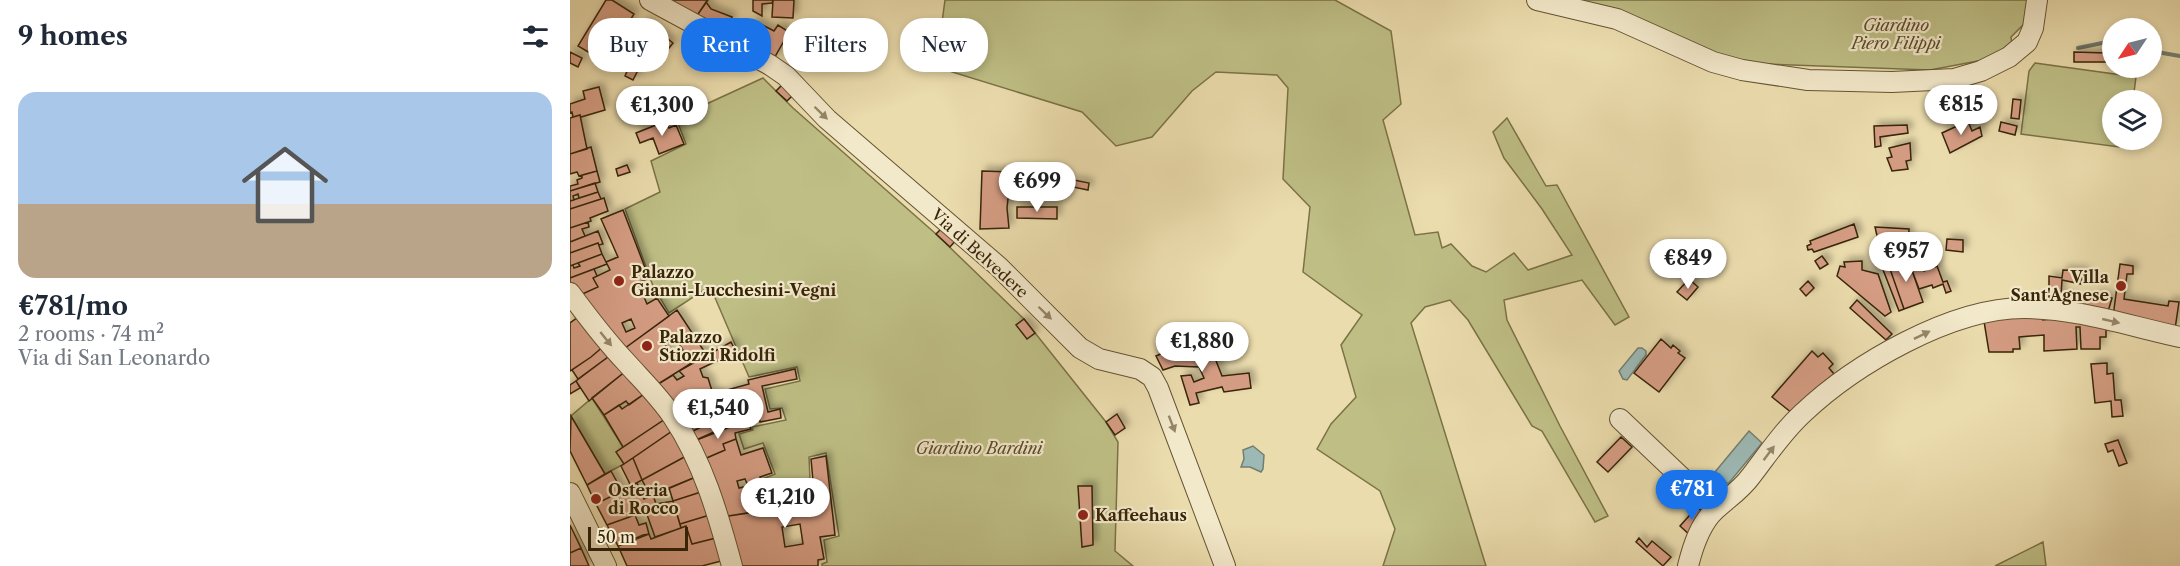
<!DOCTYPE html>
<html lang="en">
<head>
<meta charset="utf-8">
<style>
	:root { --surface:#fff; --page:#f2f2f3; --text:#1f2937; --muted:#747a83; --line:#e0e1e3; --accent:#1a73e8 }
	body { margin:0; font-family:"Libre Caslon Text",serif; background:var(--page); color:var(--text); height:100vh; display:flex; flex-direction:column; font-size:22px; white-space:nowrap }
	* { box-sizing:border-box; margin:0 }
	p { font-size:20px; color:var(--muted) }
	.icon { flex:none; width:33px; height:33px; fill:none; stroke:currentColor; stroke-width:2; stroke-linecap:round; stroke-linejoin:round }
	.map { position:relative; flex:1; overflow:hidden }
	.drawer { display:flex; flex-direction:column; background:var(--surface); width:570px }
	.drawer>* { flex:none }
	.guide { position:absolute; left:18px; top:18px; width:570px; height:54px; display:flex; gap:12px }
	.needle { width:39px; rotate:235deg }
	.buttons { position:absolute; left:1532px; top:18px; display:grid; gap:12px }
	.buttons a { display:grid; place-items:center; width:60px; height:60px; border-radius:50%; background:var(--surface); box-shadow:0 3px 9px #0003; font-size:30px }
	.scale { position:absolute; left:18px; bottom:15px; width:100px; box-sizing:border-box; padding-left:6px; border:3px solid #382508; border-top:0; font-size:16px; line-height:21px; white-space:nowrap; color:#382508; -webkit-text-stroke:4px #f2e8ca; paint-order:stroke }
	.price { position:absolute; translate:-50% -51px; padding:0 14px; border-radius:21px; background:#fff; color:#222; font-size:20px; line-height:39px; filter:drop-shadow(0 2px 3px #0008) }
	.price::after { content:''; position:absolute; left:50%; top:36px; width:18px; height:14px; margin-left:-9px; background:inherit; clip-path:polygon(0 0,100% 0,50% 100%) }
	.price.on { background:var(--accent); color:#fff }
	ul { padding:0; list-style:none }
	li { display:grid; align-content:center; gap:12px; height:318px; padding:0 18px }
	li+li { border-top:2px solid var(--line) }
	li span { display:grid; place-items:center; height:186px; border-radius:18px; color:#555 }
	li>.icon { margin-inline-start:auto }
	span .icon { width:108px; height:108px; fill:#fffc; stroke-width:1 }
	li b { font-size:26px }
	h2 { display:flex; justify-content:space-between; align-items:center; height:72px; padding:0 18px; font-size:26px }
	.chip { padding:0 21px; border-radius:24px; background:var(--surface); box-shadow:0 3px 9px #0003; font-size:21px; line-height:54px }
	.chip.on { background:var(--accent); color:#fff }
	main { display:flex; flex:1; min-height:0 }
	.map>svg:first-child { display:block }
	.green { fill:#bebe85; stroke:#7b7246; stroke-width:1.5 }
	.water { fill:#9cb9b5; stroke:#747e70; stroke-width:1.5 }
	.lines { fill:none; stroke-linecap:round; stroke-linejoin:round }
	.stream { stroke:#747e70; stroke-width:4 }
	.building { fill:#d49c82; stroke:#382508; stroke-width:1.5; fill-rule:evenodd; filter:url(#shadow) }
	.minor-casing { stroke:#655331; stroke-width:22 }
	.minor { stroke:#f2e8ca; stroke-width:20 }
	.oneway { fill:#958669 }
	.poi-dot { fill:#8f2418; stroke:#f2e8ca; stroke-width:2 }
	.labels { text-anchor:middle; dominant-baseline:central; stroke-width:4.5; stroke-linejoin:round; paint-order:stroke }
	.park-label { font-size:16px; font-style:italic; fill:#5a4b27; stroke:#f2e8ca }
	.street-label { font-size:16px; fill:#382508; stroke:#f2e8ca }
	.poi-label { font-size:16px; font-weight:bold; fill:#382508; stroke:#f2e8ca; text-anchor:start }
</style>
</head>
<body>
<main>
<section class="drawer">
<h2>9 homes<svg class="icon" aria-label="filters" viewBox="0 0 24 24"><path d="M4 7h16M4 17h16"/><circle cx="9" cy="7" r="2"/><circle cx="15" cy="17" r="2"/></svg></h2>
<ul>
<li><span style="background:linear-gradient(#a9c7e8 60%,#b9a48a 0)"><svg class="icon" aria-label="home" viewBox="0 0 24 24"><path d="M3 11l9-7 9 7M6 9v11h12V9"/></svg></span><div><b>€781/mo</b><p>2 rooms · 74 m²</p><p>Via di San Leonardo</p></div></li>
</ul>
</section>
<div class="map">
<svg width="1610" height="566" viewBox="0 0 1610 566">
	<defs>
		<filter id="shadow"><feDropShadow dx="4.5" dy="-4.5" stdDeviation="3" flood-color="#0004"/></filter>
	</defs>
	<rect width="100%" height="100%" fill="#ebdcad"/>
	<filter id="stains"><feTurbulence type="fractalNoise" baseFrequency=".00333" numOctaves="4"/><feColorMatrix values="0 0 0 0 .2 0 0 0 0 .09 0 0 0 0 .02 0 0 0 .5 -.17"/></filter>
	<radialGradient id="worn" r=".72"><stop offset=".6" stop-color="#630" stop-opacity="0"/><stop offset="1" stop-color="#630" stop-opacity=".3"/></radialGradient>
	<path class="green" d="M375,0h390l56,31 10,73 -18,16 32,115 23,-3 4,16 9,-4 21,22 14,6 28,-19 14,17 44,-15 -30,-46 -38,-51 -11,-26 14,-14 39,68 11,-1 72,132 -14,8 -33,-45 -78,20 3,20 53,106 48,90 -13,6 -53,-91 -10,-5 -64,-106 -18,-20 -25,7 -14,16 75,243h-103l12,-37 -15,-38 -63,-42 14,-25 25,-27 -15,-52 21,-30 -59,-43 7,-65 -27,-28 5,-91 -11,-13 -61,-3 -24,19 -40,46 -36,9 -34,-34 -146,-45z
		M1005,0h458l-9,24 -13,13 1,8 -29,15 -53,10 -190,-7z
		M1465,63l101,14 -3,23h-21v40h17l-2,8 -106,-14 8,-63z
		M193,78l30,30 143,126 88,85 82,103 12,20 -3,109 18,15h-311v-2l5,-2 -3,-22 15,-4 -13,-83 -17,4 2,44 -39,6 -9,-28 12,-5 -12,-31 -19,6 -5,-15 14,-4 -1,-3 34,-7 -4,-12 -12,1 -5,-20 35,-8 -3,-14 -48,10 -39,-91 -41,27 -16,-27 -28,-77 35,-17 -9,-31 35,-17 -10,-26z
		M22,398l31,49 -6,5 7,12 -19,10 -34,-58z
		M1473,542l3,24h-51z"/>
	<path class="water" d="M1068,348h4l4,3v4l-19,25 -4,-1 -4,-8z
		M1179,431l13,12 -34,41 -13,-12z
		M683,446l11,9 -1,14 -2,3 -11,-5h-9l3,-8 -1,-9z"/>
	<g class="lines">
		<path class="stream" d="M1508,48l34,-7
			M1581,51l29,5"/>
	</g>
	<path class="building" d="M36,0h6l22,14 -29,48 -27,-16z
		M102,0h36l-12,17 -26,-14z
		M183,0h25h-5l-1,3 -10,1v12l-9,-5z
		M203,0h21l-1,18 -21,-1z
		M136,2l5,7 21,8 -6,12 7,4 -3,5 -34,-21z
		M183,20l21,11 4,-6 11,7 -17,30 -20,-14z
		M76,21l27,22 -8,10 -17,-13 -7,8 -10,-8z
		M0,52l12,6 -4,9 -8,-4z
		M1504,52l32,1v9h-32z
		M61,62l9,4 -7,14 -8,-4z
		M213,84l11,10 -7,7 -11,-10z
		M29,87l6,23 -24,7 -1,-2 -7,2 -1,-5 -2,1v-9l15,-5 -2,-8z
		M1443,99l8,1 -2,19 -8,-1z
		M10,115l7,34 -17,5v-36z
		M96,121l3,7 7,-3 8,19 -25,10 -6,-16 -13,5 -4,-10z
		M1398,121l4,10 8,-4 2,9 -32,17 -8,-20z
		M1431,122l16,4 -2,9 -16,-4z
		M1337,125l1,8 -28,4 1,9 -6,1 -1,-21z
		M1340,143l1,17 -5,1 2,8 -16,2 -5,-13 5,-1 -3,-9z
		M21,147l6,24 -18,5 -2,-4 -7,2v-20z
		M57,165l3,7 -12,4 -2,-7z
		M27,171l3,11 -30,9v-5l8,-2 -1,-4 5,-2v-3z
		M412,171l29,1 -4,36 2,20 -29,1z
		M504,180l15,3 -1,7 -15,-3z
		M468,181l9,1 -1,13 -9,-1z
		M25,183l3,9 -19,6 -1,-4 -5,2 1,4 -4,1v-10z
		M28,192l3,7 -31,10v-8z
		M34,198l4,13 -18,7 1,3 -21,7v-19z
		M447,207h40v12l-40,-1z
		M53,210l26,68 -11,5 9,21 10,-6 12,18 -48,35 -43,-55 20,-9 -5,-9 17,-8 -4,-8 12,-5 -17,-38zM61,319l4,9 -9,4 -4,-9z
		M18,222l1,5 -7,2 3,7 -15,6v-14z
		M1284,224l4,13 -44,15 -2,-3 -4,1 -1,-4 4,-2 -1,-3z
		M373,227l14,12 -7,8 -14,-13z
		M1305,227l34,2 -1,23 8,-2 8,21 13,-5 6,16 4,-1 4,10 -5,2 -3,-9 -10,4 -1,-3 -13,4 -10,-27 -5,1 -2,-7 -11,4 3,7 -4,2 14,40 -5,2 -17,-44 2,-1z
		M28,231l5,13 -4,1 -1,-2 -28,10v-11z
		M1377,239l16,1v12l-17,-2z
		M28,243l4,11 -32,12v-13z
		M32,254l5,10 -37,14v-12l3,-1 1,3 6,-2 -2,-3z
		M1252,256l6,8 -8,5 -5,-8z
		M1332,256l2,7 5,-1 14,40 -19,7 -14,-40 4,-2 -3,-7z
		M1292,261v9l16,4 13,38 -6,4 -48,-40 3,-10 5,1 -1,-5z
		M1550,264l13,2v8h-6l-3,25 44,7 1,-5 10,1 -4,27 -62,-12z
		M24,269l3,7 -4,2 5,9 -20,9 -8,-11v-7z
		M1493,270l21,1 -3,13 -19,-4 -1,16 12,1 -1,8 -23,-1v-28l13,2z
		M1119,279l9,8 -11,13 -10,-8z
		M1238,281l6,7 -8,8 -6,-7z
		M1527,294l15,4 -5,17 -28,-7 3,-10 13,3z
		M1287,300l35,34 -6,6 -36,-32z
		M107,310l29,44 -51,32 -34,-35zM104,336l9,14 -10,7 -9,-14z
		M1470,312l4,4 -1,4 18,-2 45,6v13h-6v12h-19l-1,-22h-4l1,22 -33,2v-16l-25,2 1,12h-7v3h-24l-5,-31z
		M11,315l24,30 -14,12 -21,14v-48z
		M454,319l11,14 -8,6 -11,-14z
		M1091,339l10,9 2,-3 7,6 -2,2 7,5 -26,34 -25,-19z
		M161,342l5,10 -36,17 3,8 5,1 5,16 -18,7 -1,-3 -5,2 1,3 -14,8 -21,-25 18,-11 4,5 7,-4 -5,-5z
		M35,345l7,9 -34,25 -6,-9 19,-13z
		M605,348h18v10l20,-5 9,23 27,-3 2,15 -27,4 -2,-5 -26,6 3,10 -9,2 -9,-29 10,-1 3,7 10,-4 -5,-11 -24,-1 -12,4 -7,-14z
		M1242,351l6,6 5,-4 10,11 -4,4 5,6 -20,16 -22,23 -20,-16z
		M42,354l14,17 -37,30 -13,-20z
		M1537,363v11l6,-1 2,27h6l2,16 -11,1 -1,-16 -16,2 -4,-39z
		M225,369l2,10 -35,7 6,26 12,-3 1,9 -21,4 -3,-20 -15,4 7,17 -13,2 -3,-9 -6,3 -2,-4 -36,18 -13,-22 19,-10 25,-9 6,15 5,-3 -4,-14 22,-6 -1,-4z
		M56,371l21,21 -18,13 -3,-4 -22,14 -12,-17z
		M6,381l4,7 -10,6v-9z
		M77,392l21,25 -45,30 -19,-32 15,-10 3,4z
		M547,414l8,14 -10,7 -9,-13z
		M155,415l5,12 -36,14 -5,-8z
		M1,416l34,58 -18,11 -17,-34z
		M98,417l7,12 -51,35 -8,-12z
		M179,423l2,6 -16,4 1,6 -13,5 2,6 -23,10 -8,-19 31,-14z
		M105,429l13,26 -46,25 -9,-22z
		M1051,437l11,10 -24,25 -11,-10z
		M166,439l5,16 22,-7 9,25 -12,4 11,32 -49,8 -20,-57 23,-10 -2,-6zM175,479l3,7 -9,2 -2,-7z
		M1548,440l9,23 -8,3 -6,-16 -5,2 -3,-8z
		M118,455l10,21 -47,20 -9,-16z
		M256,456l9,79 -15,2 4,22 -6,1v6h-83l-13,-49 93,-14 -4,-44zM230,524l3,20 -18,3 -3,-20z
		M63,458l9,22 -11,6 -10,-20z
		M41,471l11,20 -26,13 -9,-19z
		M128,476l6,15 -31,10 -4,-13z
		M67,483l7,16 9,-4 3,9 -21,11 -28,10 -11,-21z
		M508,486h14l1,59 -11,2z
		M134,491l9,23 -33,10 -7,-23z
		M103,501l8,27 -26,9 -10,-28 11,-5z
		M1127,507l7,6 -13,23 -11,-10z
		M143,514l7,23 -28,7 -6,-18 -5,2 -1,-4z
		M65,515l4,10 7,-2 3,11 -31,12 -11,-21z
		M0,525l11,23 -11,5z
		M116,526l6,18 28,-7 5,23 -23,6h-75l-9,-20 25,-11 6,-1 2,5z
		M1069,538l8,9 5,-6 19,16 -8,9 -27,-24z
		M11,548l8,18h-19v-13z"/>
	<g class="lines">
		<defs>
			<path id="minor" d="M80,0l120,65 16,11 41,43 172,148 81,81 19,11 41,10 12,8 6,11 67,178
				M967,0l80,19 96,43 29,8 66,10 84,2 62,-3 27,-8 28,-14 18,-15 6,-14 4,-28
				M0,293c17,23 35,47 55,68 16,18 34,35 48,56 30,45 45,97 59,149
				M1050,419l82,78
				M0,493l36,73
				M1118,566c5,-20 12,-42 27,-56 13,-12 26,-20 36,-34 17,-22 32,-45 52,-63 52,-49 148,-105 221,-105 53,0 105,18 156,29"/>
		</defs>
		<use href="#minor" class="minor-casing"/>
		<use href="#minor" class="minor"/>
	</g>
	<defs><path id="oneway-solid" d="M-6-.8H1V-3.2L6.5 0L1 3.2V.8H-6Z" transform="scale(1.5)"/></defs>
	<g class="oneway">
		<use href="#oneway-solid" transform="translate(251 113) rotate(44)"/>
		<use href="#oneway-solid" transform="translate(475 313) rotate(44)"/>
		<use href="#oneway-solid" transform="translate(1541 321) rotate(13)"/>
		<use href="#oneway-solid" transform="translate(1352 335) rotate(-26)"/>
		<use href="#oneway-solid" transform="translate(36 339) rotate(51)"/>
		<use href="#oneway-solid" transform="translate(602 424) rotate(69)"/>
		<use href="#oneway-solid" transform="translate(1199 453) rotate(-53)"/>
	</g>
	<g class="poi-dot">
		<circle cx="49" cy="281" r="6"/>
		<circle cx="1551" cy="286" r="6"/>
		<circle cx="77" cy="346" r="6"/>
		<circle cx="26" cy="499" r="6"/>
		<circle cx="513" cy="515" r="6"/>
	</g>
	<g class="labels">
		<g class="park-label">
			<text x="1326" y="25">Giardino<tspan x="1326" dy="18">Piero Filippi</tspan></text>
			<text x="409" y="448">Giardino Bardini</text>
		</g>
		<g class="street-label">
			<text transform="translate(410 253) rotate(42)">Via di Belvedere</text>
		</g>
		<g class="poi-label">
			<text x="61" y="272">Palazzo<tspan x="61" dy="18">Gianni-Lucchesini-Vegni</tspan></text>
			<text x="1539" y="277" text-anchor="end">Villa<tspan x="1539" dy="18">Sant'Agnese</tspan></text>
			<text x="89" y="337">Palazzo<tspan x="89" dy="18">Stiozzi Ridolfi</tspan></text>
			<text x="38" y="490">Osteria<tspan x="38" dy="18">di Rocco</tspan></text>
			<text x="525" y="515">Kaffeehaus</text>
		</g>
	</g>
	<rect width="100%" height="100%" filter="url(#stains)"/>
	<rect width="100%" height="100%" fill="url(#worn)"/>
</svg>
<div class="buttons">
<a><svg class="needle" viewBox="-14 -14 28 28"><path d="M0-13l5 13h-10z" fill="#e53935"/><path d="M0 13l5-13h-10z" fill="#747a83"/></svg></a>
<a><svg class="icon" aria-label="layers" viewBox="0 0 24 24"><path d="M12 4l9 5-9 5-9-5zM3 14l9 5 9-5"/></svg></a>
</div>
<div class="scale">50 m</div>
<b class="price" style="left:1391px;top:136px">€815</b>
<b class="price" style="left:92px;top:137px">€1,300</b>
<b class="price" style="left:467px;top:213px">€699</b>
<b class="price" style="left:1336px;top:283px">€957</b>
<b class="price" style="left:1118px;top:290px">€849</b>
<b class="price" style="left:632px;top:373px">€1,880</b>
<b class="price" style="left:148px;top:440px">€1,540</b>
<b class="price on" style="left:1122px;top:521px">€781</b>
<b class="price" style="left:215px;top:529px">€1,210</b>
<div class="guide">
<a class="chip">Buy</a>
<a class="chip on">Rent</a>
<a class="chip">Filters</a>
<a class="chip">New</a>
</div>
</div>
</main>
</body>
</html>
